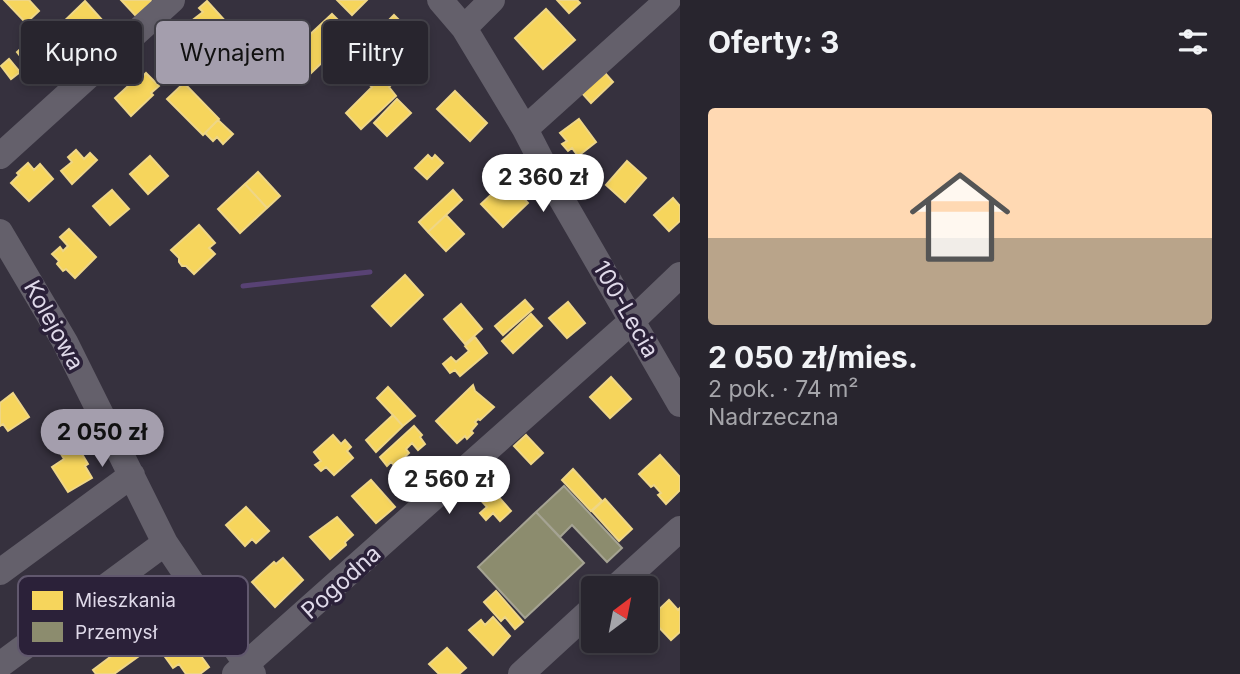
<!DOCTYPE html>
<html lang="pl">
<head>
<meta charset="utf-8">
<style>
	:root { --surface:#28252e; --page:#34313a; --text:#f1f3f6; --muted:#a5a5aa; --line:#44424a; --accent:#a49ead }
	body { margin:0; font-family:Inter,sans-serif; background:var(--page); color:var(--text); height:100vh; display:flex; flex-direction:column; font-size:26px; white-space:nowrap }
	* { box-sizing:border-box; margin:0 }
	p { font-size:23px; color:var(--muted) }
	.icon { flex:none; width:38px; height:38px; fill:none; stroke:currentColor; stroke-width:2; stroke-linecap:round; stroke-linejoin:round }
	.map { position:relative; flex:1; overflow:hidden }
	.drawer { display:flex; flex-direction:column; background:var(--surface); width:560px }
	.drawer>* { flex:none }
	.hud { position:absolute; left:21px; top:21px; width:553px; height:63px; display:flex; gap:14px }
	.needle { width:46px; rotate:32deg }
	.controls { position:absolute; left:581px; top:576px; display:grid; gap:14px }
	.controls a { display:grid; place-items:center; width:77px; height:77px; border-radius:7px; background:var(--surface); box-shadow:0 4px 10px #0003,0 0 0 2px var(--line); font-size:35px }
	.price { position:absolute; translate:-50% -60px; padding:0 16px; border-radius:24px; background:#fff; color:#222; font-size:23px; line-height:46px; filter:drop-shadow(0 2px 4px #0008) }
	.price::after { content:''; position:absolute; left:50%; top:42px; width:21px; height:16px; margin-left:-10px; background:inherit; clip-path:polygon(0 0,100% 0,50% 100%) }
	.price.selected { background:var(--accent); color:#111 }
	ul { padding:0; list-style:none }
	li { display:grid; align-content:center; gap:14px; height:371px; padding:0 28px }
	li+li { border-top:2px solid var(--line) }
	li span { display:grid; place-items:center; height:217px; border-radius:7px; color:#555 }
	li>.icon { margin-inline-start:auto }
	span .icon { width:126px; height:126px; fill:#fffc; stroke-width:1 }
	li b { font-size:30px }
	h2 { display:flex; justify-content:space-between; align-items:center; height:84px; padding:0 28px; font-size:30px }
	.pill { padding:0 24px; border-radius:7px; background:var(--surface); box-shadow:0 4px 10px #0003,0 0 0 2px var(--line); font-size:24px; line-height:63px }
	.pill.selected { background:var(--accent); color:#111 }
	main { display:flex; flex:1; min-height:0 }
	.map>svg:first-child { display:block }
	.homes { fill:#f6d55c; stroke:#efd686; stroke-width:2 }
	.industry { fill:#8c8c6e; stroke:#a5a393; stroke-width:2 }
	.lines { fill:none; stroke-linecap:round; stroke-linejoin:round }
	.stream { stroke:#584274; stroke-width:5 }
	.minor { stroke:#64606b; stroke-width:26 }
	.labels { text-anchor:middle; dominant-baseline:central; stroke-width:7; stroke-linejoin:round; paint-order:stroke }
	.street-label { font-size:23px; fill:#dfd9e9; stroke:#2b2139 }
	.key { fill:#2b2139; stroke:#61586e; stroke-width:2 }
	.key-label { font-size:19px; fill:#dfd9e9 }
</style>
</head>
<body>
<main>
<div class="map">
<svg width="680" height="674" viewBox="0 0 680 674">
	<rect width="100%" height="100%" fill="#36313e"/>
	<path class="homes" d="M4,0h25l10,11 -13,12z
		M121,0h29l2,2 -16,14z
		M337,0h30l-15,15z
		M557,0h20l3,3 -11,10z
		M85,1l18,20 -30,28 -18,-19z
		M207,1l20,22 -24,23 -18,-20 18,-14 -4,-4z
		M546,9l29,31 -32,29 -28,-31z
		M332,14l20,20 -41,39 -7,-7 -17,17 -20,-22 30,-29 7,8z
		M394,15l22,22 -17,17 3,3 -10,10 -11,-10 10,-10 -4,-4 -7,7 -11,-10z
		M28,42l13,15 -12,10 -12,-15z
		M9,59l11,13 -9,7 -10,-13z
		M146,73l13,13 -8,7 2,2 -22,21 -16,-18 22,-20 2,2z
		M605,73l8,9 -22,21 -9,-10z
		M376,74l6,6 4,-4 7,7 -4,4 7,9 -35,33 -15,-16 26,-26 -5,-4z
		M184,83l35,36 -16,16 -36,-36z
		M455,91l32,32 -17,18 -33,-32z
		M397,99l14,14 -24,23 -13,-13z
		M579,119l17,23 -18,14 -6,-8 -4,3 -6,-7 5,-3 -7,-8z
		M218,120l15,14 -10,10 -6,-7 -4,4 -8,-8z
		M76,150l8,9 6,-6 7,7 -25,24 -11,-13 11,-9 -4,-5z
		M428,155l4,4 3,-4 8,8 -16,16 -12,-11z
		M150,156l18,20 -20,18 -18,-20z
		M627,161l19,17 -21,24 -19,-17z
		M28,163l6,7 6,-6 13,15 -24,22 -18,-18 8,-8 -2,-2z
		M258,172l22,24 -13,12 -22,-24z
		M507,180l21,23 -25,24 -22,-23z
		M245,184l22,24 -27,25 -22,-24z
		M112,190l17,19 -19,16 -17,-19z
		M453,190l9,10 -34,32 -9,-10z
		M673,198l7,8v15l-11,10 -15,-16z
		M446,215l18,19 -18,17 -18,-19z
		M199,225l16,18 -6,5 6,6 -21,20 -8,-8h-4l-3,-4v-4l-8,-8z
		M69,229l27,28 -21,21 -9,-9 -3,2 -6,-7 2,-3 -7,-7 8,-7 3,4 5,-5 -8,-9z
		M405,275l18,20 -32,31 -19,-20z
		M525,300l8,9 -30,26 -8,-9z
		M568,302l17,21 -18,15 -18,-20z
		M461,304l21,25 -17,15 -21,-25z
		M531,314l11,12 -29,27 -11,-12z
		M475,337l12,16 -27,23 -5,-6 -5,3 -7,-9 8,-7 5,5 13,-11 -4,-5z
		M611,377l20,22 -21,19 -20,-21z
		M473,385l2,6 19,16 -14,13 -2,-1 -3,3 2,2 -6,7 2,2 -6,6 -2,-3 -8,7 -21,-22z
		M388,387l27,29 -12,10 -26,-28z
		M13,393l16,24 -21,14 -5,-7 -3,2v-23z
		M393,415l10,11 -27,26 -10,-12z
		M414,426l8,9 -2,2 5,7 -7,6 -6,-7 -6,6 3,4 -14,13 -4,-4 -4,4 -7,-9z
		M333,435l8,9 4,-4 6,7 -4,4 6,7 -19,17 -8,-8 -5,4 -6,-6 6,-4 -7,-9z
		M526,435l17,18 -12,11 -17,-18z
		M76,444l12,20 -3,2 7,12 -24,14 -16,-25 12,-8 -3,-5z
		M660,455l20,22v13l-14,14 -8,-9 3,-2 -7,-8 -3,2 -12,-13z
		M573,469l29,32 -11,10 -29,-31z
		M371,480l24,27 -19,16 -24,-27z
		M489,486l22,25 -11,10 -7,-8 -7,7 -6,-7 7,-6 -9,-10z
		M605,499l27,30 -13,12 -27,-30z
		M246,507l23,24 -13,12 -4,-4 -7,7 -19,-21z
		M337,517l16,18 -8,7 1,3 -16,14 -20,-22z
		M283,558l20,22 -28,27 -23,-25 22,-20 2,2z
		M496,591l27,31 -8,7 -10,-12 -4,4 -17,-19z
		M669,600l9,10 2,-2v24l-9,8 -21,-22z
		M493,617l17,19 -17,19 -24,-25 12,-10 4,5z
		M186,638l4,6 4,-2 4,6 -2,1 13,18 -9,7h-14l-7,-10 -6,4 -10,-14z
		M129,643l10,13 -25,18h-18l-3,-4z
		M447,648l19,20 -7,6h-20l-10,-10z"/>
	<path class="industry" d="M564,486l58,62 -15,14 -35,-37 -12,12 -24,-25z
		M536,512l48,51 -59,55 -47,-51z"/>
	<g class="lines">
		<path class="stream" d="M243,286l127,-14"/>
		<path class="minor" d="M440,0l24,28 61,101 33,64 122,211
			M464,28l28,-28
			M525,129l143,-129
			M0,156l172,-156
			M0,232l65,110 100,201 88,131
			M0,572l132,-97
			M615,588l65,-59
			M0,665l165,-122
			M235,674l398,-354 47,-45
			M521,674l72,-66"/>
	</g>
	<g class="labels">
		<g class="street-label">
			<text transform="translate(626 309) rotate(60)">100-Lecia</text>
			<text transform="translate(54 325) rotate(61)">Kolejowa</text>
			<text transform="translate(341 582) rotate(-42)">Pogodna</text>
		</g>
	</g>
	<rect x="18" y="576" width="230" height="80" rx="10" class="key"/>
	<rect x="32" y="591" width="31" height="19" fill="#f6d55c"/>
	<rect x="32" y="622" width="31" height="20" fill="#8c8c6e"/>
	<g class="key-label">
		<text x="75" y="607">Mieszkania</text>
		<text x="75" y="639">Przemysł</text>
	</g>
</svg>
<div class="controls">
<a><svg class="needle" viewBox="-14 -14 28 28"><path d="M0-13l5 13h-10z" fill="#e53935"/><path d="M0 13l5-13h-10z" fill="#a5a5aa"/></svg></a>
</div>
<b class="price" style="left:543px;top:214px">2 360 zł</b>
<b class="price selected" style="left:102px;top:469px">2 050 zł</b>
<b class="price" style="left:449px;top:516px">2 560 zł</b>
<div class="hud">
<a class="pill">Kupno</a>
<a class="pill selected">Wynajem</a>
<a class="pill">Filtry</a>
</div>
</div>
<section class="drawer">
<h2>Oferty: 3<svg class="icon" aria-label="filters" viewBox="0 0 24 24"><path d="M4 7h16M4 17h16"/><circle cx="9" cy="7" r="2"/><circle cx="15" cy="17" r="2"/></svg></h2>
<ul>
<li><span style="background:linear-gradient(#ffd9b3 60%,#b9a48a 0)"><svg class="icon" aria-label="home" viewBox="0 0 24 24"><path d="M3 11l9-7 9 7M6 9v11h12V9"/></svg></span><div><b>2 050 zł/mies.</b><p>2 pok. · 74 m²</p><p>Nadrzeczna</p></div></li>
</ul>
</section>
</main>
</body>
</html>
